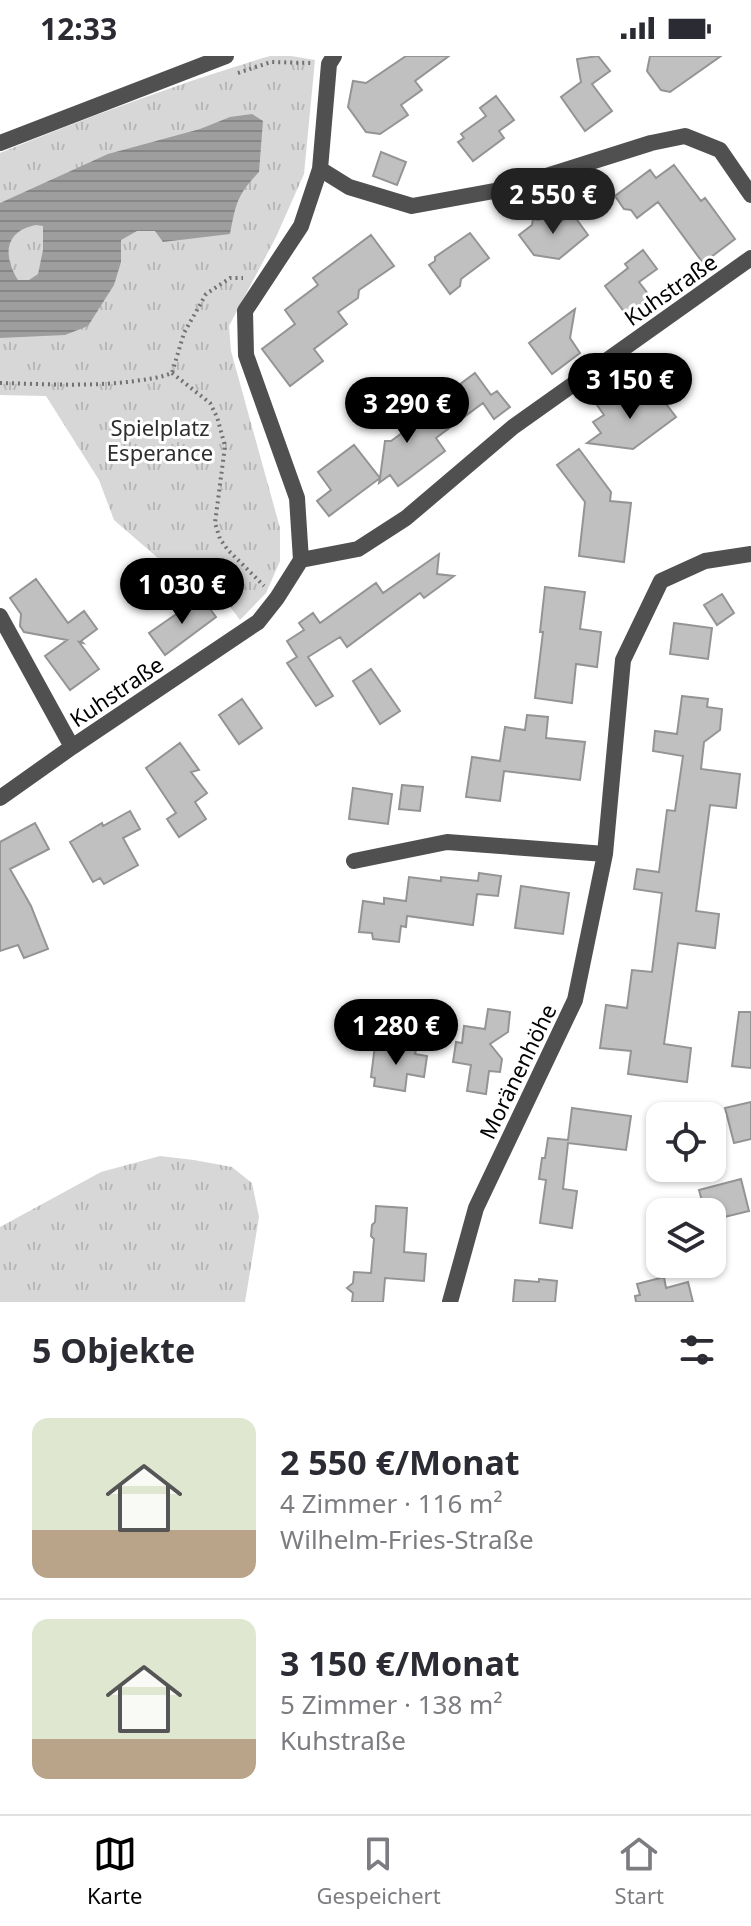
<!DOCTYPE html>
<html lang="de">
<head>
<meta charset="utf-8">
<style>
	:root { --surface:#fff; --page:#f7f7f7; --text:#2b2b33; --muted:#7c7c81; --line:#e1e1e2; --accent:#000 }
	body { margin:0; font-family:"Noto Sans",sans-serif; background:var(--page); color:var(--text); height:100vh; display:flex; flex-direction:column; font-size:30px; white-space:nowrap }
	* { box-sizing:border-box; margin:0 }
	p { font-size:26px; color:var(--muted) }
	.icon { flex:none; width:44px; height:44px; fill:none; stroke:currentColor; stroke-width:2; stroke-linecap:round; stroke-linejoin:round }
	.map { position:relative; height:1246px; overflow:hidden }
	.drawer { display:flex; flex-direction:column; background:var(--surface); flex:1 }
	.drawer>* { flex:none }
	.fabs { position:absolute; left:646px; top:1046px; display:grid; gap:16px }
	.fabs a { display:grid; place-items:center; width:80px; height:80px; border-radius:16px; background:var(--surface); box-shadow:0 2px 6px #0004; font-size:40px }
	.price { position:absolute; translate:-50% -68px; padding:0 18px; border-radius:28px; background:var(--accent); color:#fff; font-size:26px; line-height:52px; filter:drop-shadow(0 2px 4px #0008) }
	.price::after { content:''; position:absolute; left:50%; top:48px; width:24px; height:18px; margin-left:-12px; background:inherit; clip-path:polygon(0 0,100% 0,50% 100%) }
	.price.on { background:#222; color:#fff }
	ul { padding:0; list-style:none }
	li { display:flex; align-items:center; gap:24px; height:200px; padding:0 32px }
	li+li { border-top:2px solid var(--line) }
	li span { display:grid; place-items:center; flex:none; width:224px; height:160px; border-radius:16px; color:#555 }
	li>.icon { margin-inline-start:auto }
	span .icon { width:96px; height:96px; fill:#fffc; stroke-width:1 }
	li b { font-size:34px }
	h2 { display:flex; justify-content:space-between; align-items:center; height:96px; padding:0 32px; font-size:34px }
	.status { display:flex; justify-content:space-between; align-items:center; height:56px; padding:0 40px; background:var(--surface); direction:ltr }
	.status svg { height:22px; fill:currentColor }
	.menu { display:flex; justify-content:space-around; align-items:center; height:112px; border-top:2px solid var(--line); background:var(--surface); font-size:22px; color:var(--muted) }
	.menu a { display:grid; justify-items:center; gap:4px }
	.menu .on { color:var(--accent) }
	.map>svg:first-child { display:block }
	.grass { fill:url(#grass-tufts) }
	.water { fill:url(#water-rules); fill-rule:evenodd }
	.building { fill:#c0c0c0; stroke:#949494; stroke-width:2 }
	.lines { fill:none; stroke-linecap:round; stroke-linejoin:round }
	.path { stroke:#727272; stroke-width:4; stroke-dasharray:2 4; stroke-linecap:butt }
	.street { stroke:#505050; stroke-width:16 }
	.labels { text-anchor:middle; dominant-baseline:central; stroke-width:6; stroke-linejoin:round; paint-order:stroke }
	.street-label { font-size:22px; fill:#000; stroke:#fff }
	.park-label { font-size:22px; fill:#2e2e2e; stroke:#fff }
</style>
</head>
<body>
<div class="status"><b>12:33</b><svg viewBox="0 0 49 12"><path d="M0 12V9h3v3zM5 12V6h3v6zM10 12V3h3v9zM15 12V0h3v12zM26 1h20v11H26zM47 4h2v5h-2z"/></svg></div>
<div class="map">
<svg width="751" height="1246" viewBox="0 0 751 1246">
	<defs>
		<pattern id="grass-tufts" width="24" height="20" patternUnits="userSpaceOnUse" patternTransform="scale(2)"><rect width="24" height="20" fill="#d7d7d7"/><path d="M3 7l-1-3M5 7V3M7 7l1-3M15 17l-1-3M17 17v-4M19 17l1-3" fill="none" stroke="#b7b7b7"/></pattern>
		<pattern id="water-rules" width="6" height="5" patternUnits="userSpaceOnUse" patternTransform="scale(2)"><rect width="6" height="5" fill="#9e9e9e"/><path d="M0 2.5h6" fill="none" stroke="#868686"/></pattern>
	</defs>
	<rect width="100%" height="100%" fill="#fff"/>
	<path class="grass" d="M270,0h21l24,4 -11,114 -28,63 -47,89 2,25 49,177v33l-14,32 -26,27 -34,-46 -40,-9 -52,-45 -15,-40 -53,-84 -46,-1v-242c89,-36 178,-70 270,-97z
		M160,1100l34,4 38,7 20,16 7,34 -14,85h-245v-75l101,-55z"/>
	<path class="water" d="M252,58l11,7 -4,51c-22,23 -23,31 -29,62l-67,8 -8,-11h-18l-16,9v22l-7,23 -26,41 -23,9 -65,3v-135l108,-49 92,-25 30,-12zM36,169l7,1v24l-5,24 -9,6h-11c-15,-24 -14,-49 18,-55z"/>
	<path class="building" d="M406,0h43l-34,25 7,9 -21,15 7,10 -28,19 -14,-2 -18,-25 5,-26 13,2z
		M598,0l12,15 -18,13 20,27 -27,20 -24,-34 20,-15 -4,-23z
		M650,0h71l-51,36 -9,-2 -14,-19z
		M496,40l18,24 -15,11 5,7 -31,23 -15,-19 6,-4 -3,-4 25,-18 -6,-8z
		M381,96l25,10 -9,23 -24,-9z
		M674,109l27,36 4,-3 30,41 -32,24 -45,-61 -21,16 -6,-8 -7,-1 -9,-13 35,-26 6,8z
		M550,156l8,12 14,-11 16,22 -29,24 -25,-4 -15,-20 13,-10 1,-6 6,1z
		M470,177l19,25 -28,21 -1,7 -10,8 -21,-29 6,-4v-4z
		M371,179l23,31 -35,24 -1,8 -20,14 9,12 -33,25 9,12 -33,25 -28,-37 33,-25 -10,-14 33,-25 -5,-7z
		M643,194l14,19 -18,13 13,17 -24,18 -23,-31 23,-18 -3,-4z
		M575,253l-5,29 10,15 -28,21 -23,-31z
		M475,317l16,22 6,-4 13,16 -16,12 -11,-16 -47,35 9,13 -37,28 -10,7 -8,-11 -11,8 1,-5 -51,38 -12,-15 14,-11 -13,-18 36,-27 26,33 5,-37h6l11,-8 16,-11 -3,-4z
		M616,335l15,20 26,-19 19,25 -43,32 -46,-6 14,-10 -8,-11 11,-7 -7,-10z
		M579,393l32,43 -1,9 21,2 -7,59 -45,-6 6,-54 -28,-37z
		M439,498l-2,20 17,2 -30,22 -4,-5 -73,54 -7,-10 -32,20 25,39 -17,10 -29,-43 10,-6 -10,-16 17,-11 -5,-7 14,-10 7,10 56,-40 7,10z
		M36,523l32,44 16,-12 13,18 -16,12 2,2 -4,-1 20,27 -29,21 -25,-34 22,-16 -43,-8 -4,-6 1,-12 -11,-16z
		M545,531l40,5 -5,37 21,3 -4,35 -21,-3 -4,39 -37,-5 8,-66h-3z
		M722,538l12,19 -17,12 -13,-20z
		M201,541l15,20 -51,38 -16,-22z
		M674,567l38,5 -4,31 -38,-5z
		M371,613l29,42 -20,13 -27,-43z
		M682,640l26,3 -1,8 15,2 -2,21 -16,12 -3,27 39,5 -4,34 -26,-3 -14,106 23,3 -4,34 -37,-5 -14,101 27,4 -4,34 -59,-8 3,-23 -31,-3 6,-43 21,3 5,-38 20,2 10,-79 -28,-4 3,-20 22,3 8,-62 8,1 8,-55 -30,-5 2,-20 22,3z
		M242,643l20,29 -23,16 -20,-29z
		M527,659l21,2 -2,21 39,4 -5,38 -76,-9 -4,30 -34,-4 6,-40 28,4 5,-34 20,3z
		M180,687l19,27 -8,2 16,21 -12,9 11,17 -27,18 -12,-18 9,-6 -30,-45z
		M402,729l21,2 -3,24 -21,-2z
		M353,732l39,6 -4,30 -39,-5z
		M130,755l10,18 -17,9 15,27 -34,19 -4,-6 -7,4 -23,-40 32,-19 1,3z
		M35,767l14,26 -39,20 21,37 17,43 -24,9 -6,-13 -18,6v-109z
		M479,817l22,3 -3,20 -21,-2 -4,31 -66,-9 -1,11 -5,-1 -2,16 -26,-3 -1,-6 -13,-1 4,-31 21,3v-6l22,3 3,-24 32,4v-4l37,4z
		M521,830l48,7 -6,41 -48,-6z
		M488,953l22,3 -2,20 -18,12 12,15 -2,13 -11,-1 -3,23 -19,-3 4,-26 -18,-3 3,-20 6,1 2,-17 21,3z
		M739,956h12v56l-19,-2z
		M375,989l41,5 -1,4 12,2 -3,21 -17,-3 -2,17 -31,-5 1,-8 -4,-1z
		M751,1046v37l-17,4 -9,-35z
		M572,1052l59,8 -5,34 -58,-7 -5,46 14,2 -5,37 -32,-5 6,-43 -7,-1 3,-21h3l3,-20 20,2z
		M741,1123l8,32 -37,9v-8h-7l-6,-22z
		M376,1150l31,2 -3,44 22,2 -2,27 -39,-3 -2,24h-31l1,-9 -6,-5 6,-5 1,-11 17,1 3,-34 -3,-3 1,-11 3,-3z
		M664,1221l2,11 22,-6 5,20h-57l-1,-6 5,-1 -3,-11z
		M539,1223l18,2 -2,21h-42l2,-22 24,2z"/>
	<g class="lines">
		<path class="path" d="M238,17l33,-11 40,1
			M172,317l38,30 7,14 8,29 -10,77 5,16 8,11 36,36
			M0,327c45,1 91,4 135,-2 13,-2 25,-3 37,-8l12,-40 22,-39 24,-16h13"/>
		<path class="street" d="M0,87l226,-87
			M320,113l29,18 63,19 93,-17 146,-46 34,-7 35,14 31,45
			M301,504l-4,-62 -51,-143 -1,-44 56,-85 19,-57 9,-105 5,-8
			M0,560l72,131
			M0,742l72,-51 186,-125 19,-24 24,-38 57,-11 48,-31 107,-91 238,-169
			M354,805l93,-19 158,12
			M450,1246l26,-94 99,-208 30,-146 18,-194 38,-79 44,-20 46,-7"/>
	</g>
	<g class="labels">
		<g class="street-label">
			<text transform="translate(670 233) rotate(-35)">Kuhstraße</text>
			<text transform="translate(116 635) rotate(-34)">Kuhstraße</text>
			<text transform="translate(517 1015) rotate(-64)">Moränenhöhe</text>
		</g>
		<g class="park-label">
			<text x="160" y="371">Spielplatz<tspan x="160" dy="25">Esperance</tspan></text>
		</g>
	</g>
</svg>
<div class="fabs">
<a><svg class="icon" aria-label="locate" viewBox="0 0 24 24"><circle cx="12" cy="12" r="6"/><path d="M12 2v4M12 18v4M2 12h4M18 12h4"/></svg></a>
<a><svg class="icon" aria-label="layers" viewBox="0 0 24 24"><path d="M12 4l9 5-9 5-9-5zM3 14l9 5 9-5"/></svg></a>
</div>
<b class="price on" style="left:553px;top:180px">2 550 €</b>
<b class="price" style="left:630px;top:365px">3 150 €</b>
<b class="price" style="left:407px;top:389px">3 290 €</b>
<b class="price" style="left:182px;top:570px">1 030 €</b>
<b class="price" style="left:396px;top:1011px">1 280 €</b>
</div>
<section class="drawer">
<h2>5 Objekte<svg class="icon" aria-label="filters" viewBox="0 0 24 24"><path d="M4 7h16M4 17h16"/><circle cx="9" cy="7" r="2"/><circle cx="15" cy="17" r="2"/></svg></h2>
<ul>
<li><span style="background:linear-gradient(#dfe7d0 70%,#b9a48a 0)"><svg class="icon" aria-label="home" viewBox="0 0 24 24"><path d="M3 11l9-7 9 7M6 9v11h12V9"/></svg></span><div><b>2 550 €/Monat</b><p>4 Zimmer · 116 m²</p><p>Wilhelm-Fries-Straße</p></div></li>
<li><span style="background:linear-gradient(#dfe7d0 75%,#b9a48a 0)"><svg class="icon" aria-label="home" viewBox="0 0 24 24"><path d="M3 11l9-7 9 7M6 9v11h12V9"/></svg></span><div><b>3 150 €/Monat</b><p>5 Zimmer · 138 m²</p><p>Kuhstraße</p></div></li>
</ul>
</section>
<nav class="menu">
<a class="on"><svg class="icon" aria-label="map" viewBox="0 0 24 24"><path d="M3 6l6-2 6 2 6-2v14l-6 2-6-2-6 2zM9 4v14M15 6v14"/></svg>Karte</a>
<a><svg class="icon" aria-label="saved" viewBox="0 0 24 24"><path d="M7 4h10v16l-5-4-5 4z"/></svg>Gespeichert</a>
<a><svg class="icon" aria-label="home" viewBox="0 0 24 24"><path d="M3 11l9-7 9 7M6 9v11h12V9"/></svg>Start</a>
</nav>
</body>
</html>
